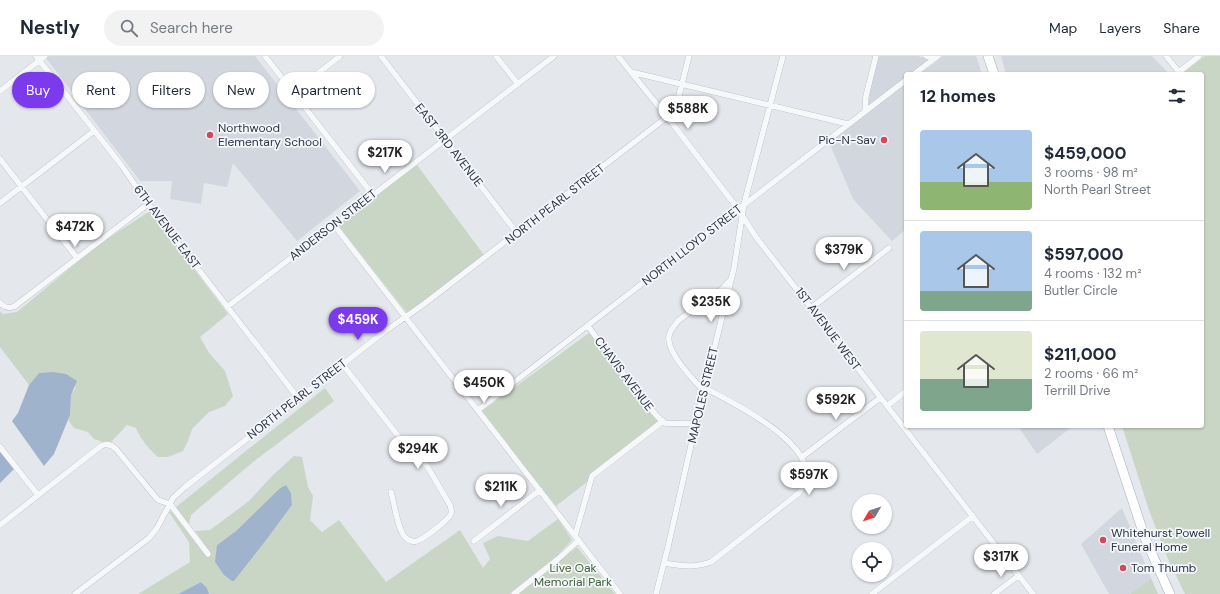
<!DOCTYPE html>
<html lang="en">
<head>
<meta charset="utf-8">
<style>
	:root { --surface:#fff; --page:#f2f2f3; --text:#1f2937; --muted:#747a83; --line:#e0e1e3; --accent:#7c3aed }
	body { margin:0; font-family:"DM Sans",sans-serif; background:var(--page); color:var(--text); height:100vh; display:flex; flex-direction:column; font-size:15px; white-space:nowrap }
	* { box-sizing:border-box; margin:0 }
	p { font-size:13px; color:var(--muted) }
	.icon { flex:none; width:22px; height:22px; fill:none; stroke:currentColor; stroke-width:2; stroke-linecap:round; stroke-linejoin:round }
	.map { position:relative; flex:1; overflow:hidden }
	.details { position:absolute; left:904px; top:16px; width:300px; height:356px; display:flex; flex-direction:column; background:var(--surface); border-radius:4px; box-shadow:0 1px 3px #0004 }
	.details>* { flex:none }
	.top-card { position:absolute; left:12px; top:16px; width:380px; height:36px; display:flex; gap:8px }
	.needle { width:26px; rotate:231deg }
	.buttons { position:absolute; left:852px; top:438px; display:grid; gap:8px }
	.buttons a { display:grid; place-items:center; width:40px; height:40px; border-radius:50%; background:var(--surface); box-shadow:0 1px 3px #0004; font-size:20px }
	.price { position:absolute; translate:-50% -34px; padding:0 9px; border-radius:14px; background:#fff; color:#222; font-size:13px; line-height:26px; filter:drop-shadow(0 1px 2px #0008) }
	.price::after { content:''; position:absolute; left:50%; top:24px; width:12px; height:9px; margin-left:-6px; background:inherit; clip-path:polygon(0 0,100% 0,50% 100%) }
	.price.current { background:var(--accent); color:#fff }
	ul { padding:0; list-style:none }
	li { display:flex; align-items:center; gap:12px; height:100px; padding:0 16px }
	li+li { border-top:1px solid var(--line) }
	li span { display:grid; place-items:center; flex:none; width:112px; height:80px; border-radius:4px; color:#555 }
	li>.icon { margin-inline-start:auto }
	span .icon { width:48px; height:48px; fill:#fffc; stroke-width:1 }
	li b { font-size:17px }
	h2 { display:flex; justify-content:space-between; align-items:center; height:48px; padding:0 16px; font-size:17px }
	.tag { padding:0 14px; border-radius:18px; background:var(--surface); box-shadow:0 1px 3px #0004; font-size:14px; line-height:36px }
	.tag.current { background:var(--accent); color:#fff }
	header { display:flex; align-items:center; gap:24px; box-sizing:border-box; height:56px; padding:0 20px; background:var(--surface); border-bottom:1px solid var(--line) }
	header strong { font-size:19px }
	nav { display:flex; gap:22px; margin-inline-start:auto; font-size:14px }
	.search { width:280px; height:36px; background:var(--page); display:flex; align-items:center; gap:10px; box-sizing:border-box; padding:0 14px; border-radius:22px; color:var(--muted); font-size:15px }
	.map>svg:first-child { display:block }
	.built { fill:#d2d6de }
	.green { fill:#c9d6c5; fill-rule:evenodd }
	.water { fill:#9fb4cc }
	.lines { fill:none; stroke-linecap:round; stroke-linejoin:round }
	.street-casing { stroke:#a9aeb7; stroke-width:6 }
	.primary-casing { stroke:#a3abb8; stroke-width:10 }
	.street { stroke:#f7f8fa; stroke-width:5.5 }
	.primary { stroke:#fff; stroke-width:9 }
	.poi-dot { fill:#d1495b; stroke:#f4f6f9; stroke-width:1.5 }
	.labels { text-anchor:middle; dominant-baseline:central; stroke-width:3.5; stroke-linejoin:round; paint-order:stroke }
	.poi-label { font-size:12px; fill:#2b3445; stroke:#f4f6f9; text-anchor:start }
	.street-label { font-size:12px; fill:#2b3445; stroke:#f4f6f9 }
	.park-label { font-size:12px; fill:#3f6138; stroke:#f4f6f9 }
</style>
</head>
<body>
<header>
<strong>Nestly</strong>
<div class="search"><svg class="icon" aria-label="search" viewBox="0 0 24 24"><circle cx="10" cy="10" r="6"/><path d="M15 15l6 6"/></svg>Search here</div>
<nav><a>Map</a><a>Layers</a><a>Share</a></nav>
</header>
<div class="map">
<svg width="1220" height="538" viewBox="0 0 1220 538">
	<rect width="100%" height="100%" fill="#e4e7ec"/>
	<path class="built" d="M49,0h206l105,135 -63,50 -64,-78 -6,24 -23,-4 -3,21 -31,-5 2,-18h-32l-94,-123z
		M879,0h39l11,4 -19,14h-4v3l-38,28 4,-24z
		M943,0h33l6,18h-63l16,-11z
		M1001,0h151l17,18h-163z
		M906,28v145l-14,12 -39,-42 -24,-57z
		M1018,370h55l-36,28z
		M1122,452l29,70 -21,16h-21l-28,-50z"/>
	<path class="green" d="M1205,0h15v538h-35l-17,-35 -18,-46 -28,-87h80v-352h-21z
		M417,109l67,90 -77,58 -69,-88z
		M150,155l78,103 -28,23 9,16 16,18 8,25 -8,10 -16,6 -17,17 -4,12 -5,10 -15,6h-10c-9,-8 -17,-17 -22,-29l-9,-3 -16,17 -5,-1 -3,1 -9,-3 -6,-7 -14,-4 -6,-8 2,-5 1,-20 5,-8 -37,-14 -10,12 -29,-38v-36l3,3 14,-2 64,-53 20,-16z
		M589,277l69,89 -64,49 -4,4 -3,7 -31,24 -74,-95z
		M325,332l9,13 -81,61 -62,53 -2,9 -13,-17z
		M294,400l8,1 6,30 5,9 -3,24 12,12 17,-12 47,62 74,-52 23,38 7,-9 -7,-16 15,-7 30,5 30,-22 14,21 -16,17 -47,37h-300l-2,-6 -6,-6 -23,12h-40l52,-32 -1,-20 -20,-30 2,-1 36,46 4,-3 -16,-23 15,-1 39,-29 24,-26zM279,433l12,4 1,12 -25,34 -33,42 -17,-36 19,-14z
		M577,491l38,47h-97z
		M1151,522l7,16h-28l20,-15z"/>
	<path class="water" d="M53,316l13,2 11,7 -6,14 -1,20 -16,39 -10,12 -32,-45 6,-8 11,-28 10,-12z
		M0,396l14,17 -14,14z
		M286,429l5,8 1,12 -25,34 -33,42h-2l-8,-6 -9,-13 2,-17 19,-14 43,-42z
		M201,526l6,6 2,6h-31z"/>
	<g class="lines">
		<defs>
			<path id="street" d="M36,0l86,110 26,38 150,194
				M265,0l108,139
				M381,0l136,177
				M496,0l22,28
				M618,0l54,67 66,86 18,28 277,357
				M926,0l8,3
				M1166,0l13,16 20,-16
				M631,16l217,52
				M914,18l24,-18
				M0,35l45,-35
				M294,36l46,-36
				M865,55l1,-15 10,-40
				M672,67l17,-67
				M0,103l77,99
				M0,147l94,-72
				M334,169l286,369
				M0,247c5,5 9,6 15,3l133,-102
				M227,251l327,-251
				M811,252l78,-60
				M588,270c10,14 67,93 77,97 4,1 26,0 31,0
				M343,309l70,90 14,11 23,39c1,3 2,6 1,9 -3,6 -27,25 -34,27 -3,1 -8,0 -11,-3 -8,-6 -12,-36 -15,-46
				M704,336c-10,-13 -38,-39 -35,-56 1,-6 6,-11 10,-16l43,-31 7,-8
				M887,350l19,-15
				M478,354l428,-330
				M0,391l38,48
				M802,401l78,-59
				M0,469l101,-79c6,-3 11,-1 15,3l42,51 12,4 38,50
				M575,480l17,-60 71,-55
				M474,485l66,-51
				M664,507c17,3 31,5 47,-1l88,-69c36,-42 -66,-90 -94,-105
				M75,538l74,-56 8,-10 16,-30 12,-11 199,-155 40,-28 243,-187
				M514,538l44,-35 21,-19
				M656,538l12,-47 28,-124 38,-155 10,-64 39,-148
				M872,538l101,-78
				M994,538l24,-18"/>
			<path id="primary" d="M988,0l6,18
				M1108,370l37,112 25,56"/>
		</defs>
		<use href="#street" class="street-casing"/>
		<use href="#primary" class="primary-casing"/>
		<use href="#street" class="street"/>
		<use href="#primary" class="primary"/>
	</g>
	<g class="poi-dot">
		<circle cx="210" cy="79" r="4"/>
		<circle cx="884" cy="84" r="4"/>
		<circle cx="1103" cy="484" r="4"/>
		<circle cx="1123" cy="512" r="4"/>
	</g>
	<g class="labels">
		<g class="poi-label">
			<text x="218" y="72">Northwood<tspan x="218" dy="14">Elementary School</tspan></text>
			<text x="876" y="84" text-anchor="end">Pic-N-Sav</text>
			<text x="1111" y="477">Whitehurst Powell<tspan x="1111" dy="14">Funeral Home</tspan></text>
			<text x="1131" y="512">Tom Thumb</text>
		</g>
		<g class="street-label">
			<text transform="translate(449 89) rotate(52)">EAST 3RD AVENUE</text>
			<text transform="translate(555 148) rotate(-38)">NORTH PEARL STREET</text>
			<text transform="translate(333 169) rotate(-38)">ANDERSON STREET</text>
			<text transform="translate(167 171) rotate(53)">6TH AVENUE EAST</text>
			<text transform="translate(692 189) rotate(-38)">NORTH LLOYD STREET</text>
			<text transform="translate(828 273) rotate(53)">1ST AVENUE WEST</text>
			<text transform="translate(624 318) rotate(53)">CHAVIS AVENUE</text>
			<text transform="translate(703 339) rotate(-77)">MAPOLES STREET</text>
			<text transform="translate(297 343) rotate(-38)">NORTH PEARL STREET</text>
		</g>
		<g class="park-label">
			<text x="573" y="512">Live Oak<tspan x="573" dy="14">Memorial Park</tspan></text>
		</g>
	</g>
</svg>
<div class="buttons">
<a><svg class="needle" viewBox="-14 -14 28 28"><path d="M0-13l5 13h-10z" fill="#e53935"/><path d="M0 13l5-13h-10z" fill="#747a83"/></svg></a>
<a><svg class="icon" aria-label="locate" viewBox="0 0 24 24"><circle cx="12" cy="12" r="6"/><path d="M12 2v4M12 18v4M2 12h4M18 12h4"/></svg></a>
</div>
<b class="price" style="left:688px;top:74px">$588K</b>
<b class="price" style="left:385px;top:118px">$217K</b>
<b class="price" style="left:75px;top:192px">$472K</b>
<b class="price" style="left:844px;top:215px">$379K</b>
<b class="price" style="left:711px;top:267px">$235K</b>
<b class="price current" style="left:358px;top:285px">$459K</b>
<b class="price" style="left:484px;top:348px">$450K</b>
<b class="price" style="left:836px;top:365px">$592K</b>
<b class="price" style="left:418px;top:414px">$294K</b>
<b class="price" style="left:809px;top:440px">$597K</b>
<b class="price" style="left:501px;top:452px">$211K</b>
<b class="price" style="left:1001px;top:522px">$317K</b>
<div class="top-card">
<a class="tag current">Buy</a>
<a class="tag">Rent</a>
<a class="tag">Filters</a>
<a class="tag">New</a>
<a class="tag">Apartment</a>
</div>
<section class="details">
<h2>12 homes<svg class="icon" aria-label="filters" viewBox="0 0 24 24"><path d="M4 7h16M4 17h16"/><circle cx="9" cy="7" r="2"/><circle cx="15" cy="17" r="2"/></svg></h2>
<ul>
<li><span style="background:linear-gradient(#a9c7e8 65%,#8fb573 0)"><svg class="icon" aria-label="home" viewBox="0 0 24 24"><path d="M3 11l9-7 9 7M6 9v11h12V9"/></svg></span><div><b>$459,000</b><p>3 rooms · 98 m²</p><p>North Pearl Street</p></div></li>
<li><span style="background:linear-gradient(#a9c7e8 75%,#7fa58c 0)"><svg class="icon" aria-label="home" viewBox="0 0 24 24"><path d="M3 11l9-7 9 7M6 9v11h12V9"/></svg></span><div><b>$597,000</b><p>4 rooms · 132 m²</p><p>Butler Circle</p></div></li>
<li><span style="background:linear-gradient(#dfe7d0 60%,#7fa58c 0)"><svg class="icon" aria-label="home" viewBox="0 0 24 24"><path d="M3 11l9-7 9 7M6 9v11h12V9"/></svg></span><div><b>$211,000</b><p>2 rooms · 66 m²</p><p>Terrill Drive</p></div></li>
</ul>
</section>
</div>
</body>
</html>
